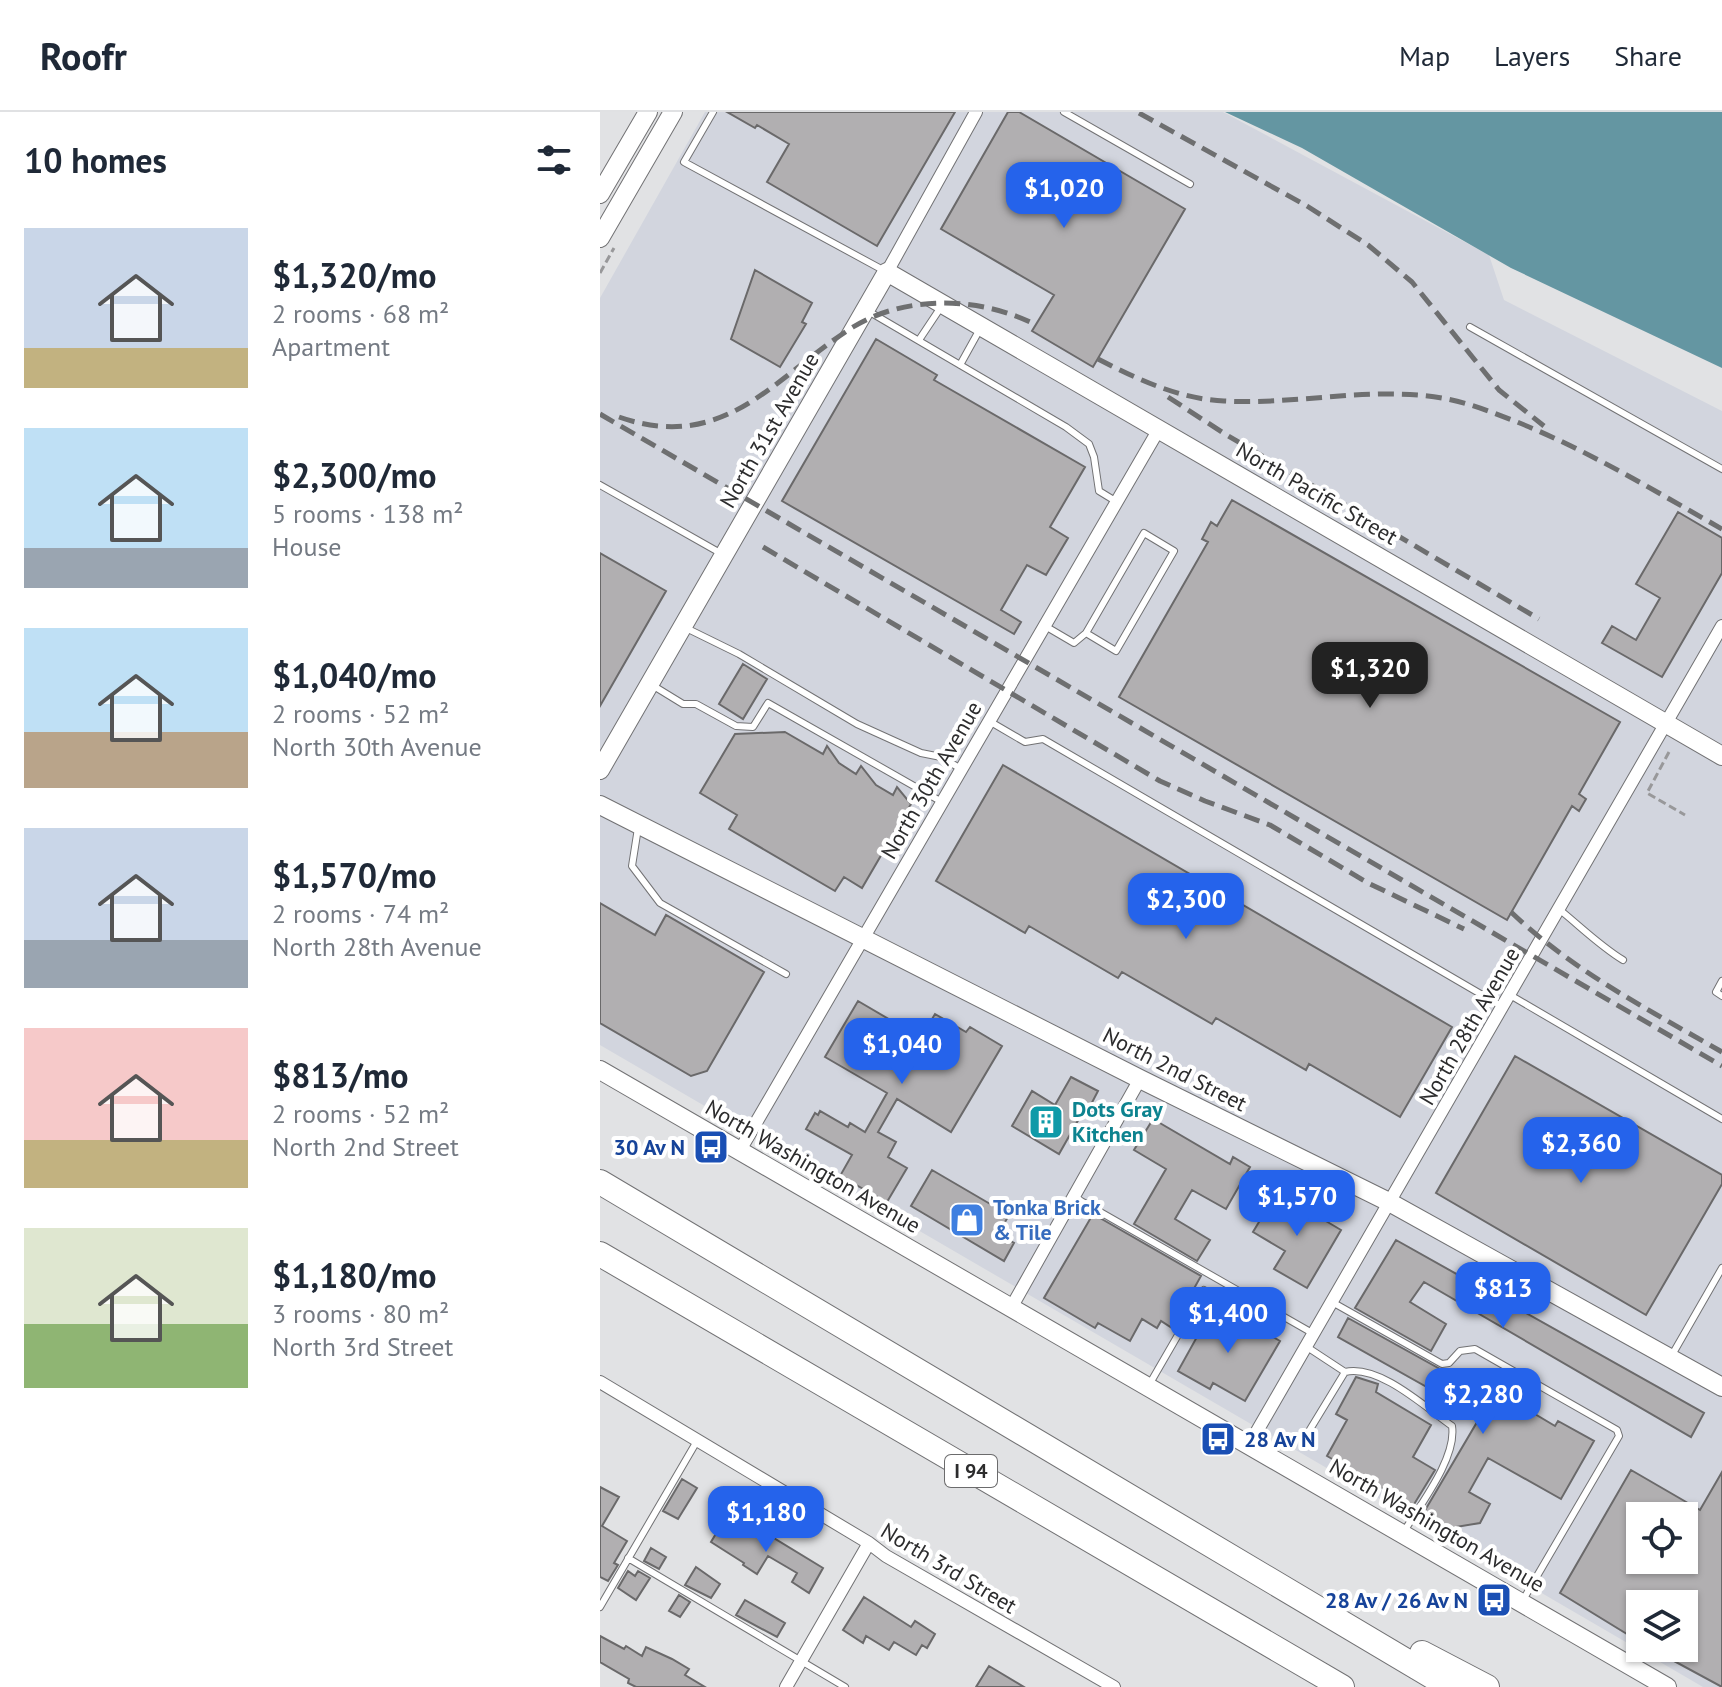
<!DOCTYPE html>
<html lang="en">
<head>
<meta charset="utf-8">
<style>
	:root { --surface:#fff; --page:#f2f2f3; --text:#1f2937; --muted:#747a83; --line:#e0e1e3; --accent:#2563eb }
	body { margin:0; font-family:"PT Sans",sans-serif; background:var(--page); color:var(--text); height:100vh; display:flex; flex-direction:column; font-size:30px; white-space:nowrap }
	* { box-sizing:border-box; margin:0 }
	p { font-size:26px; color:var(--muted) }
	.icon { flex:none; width:44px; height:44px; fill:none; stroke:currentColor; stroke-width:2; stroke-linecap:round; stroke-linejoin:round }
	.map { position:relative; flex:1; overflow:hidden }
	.sheet { display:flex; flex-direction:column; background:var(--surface); width:600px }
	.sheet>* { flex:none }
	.fabs { position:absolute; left:1026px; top:1390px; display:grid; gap:16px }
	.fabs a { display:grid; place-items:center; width:72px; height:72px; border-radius:0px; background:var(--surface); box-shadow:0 2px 6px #0004; font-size:40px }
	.price { position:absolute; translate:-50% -68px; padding:0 18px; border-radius:16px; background:var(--accent); color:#fff; font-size:26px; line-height:52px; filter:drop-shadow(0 2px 4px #0008) }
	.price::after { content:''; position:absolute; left:50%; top:48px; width:24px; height:18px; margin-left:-12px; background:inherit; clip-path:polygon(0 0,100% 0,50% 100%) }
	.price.on { background:#222; color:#fff }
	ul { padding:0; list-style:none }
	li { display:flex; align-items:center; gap:24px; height:200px; padding:0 24px }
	li span { display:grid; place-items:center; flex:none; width:224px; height:160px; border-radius:0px; color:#555 }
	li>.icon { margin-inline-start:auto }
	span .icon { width:96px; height:96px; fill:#fffc; stroke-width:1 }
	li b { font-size:34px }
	h2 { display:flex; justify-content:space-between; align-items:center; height:96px; padding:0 24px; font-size:34px }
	header { display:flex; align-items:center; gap:48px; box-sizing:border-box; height:112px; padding:0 40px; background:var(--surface); border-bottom:2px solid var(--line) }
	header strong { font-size:38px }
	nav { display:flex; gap:44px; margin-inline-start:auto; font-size:28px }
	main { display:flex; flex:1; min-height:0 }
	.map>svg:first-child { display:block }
	.built { fill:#d2d5de; fill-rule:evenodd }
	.water { fill:#6496a2 }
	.building { fill:#b1afb1; stroke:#6a696a; stroke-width:2; fill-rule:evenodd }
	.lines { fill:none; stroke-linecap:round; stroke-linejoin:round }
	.lane-casing { stroke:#727274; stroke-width:8 }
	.street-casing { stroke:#727274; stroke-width:14 }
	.secondary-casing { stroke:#727274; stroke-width:20 }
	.highway-casing { stroke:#727274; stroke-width:26 }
	.path { stroke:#98989a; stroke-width:3; stroke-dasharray:8 4; stroke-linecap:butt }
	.lane { stroke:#fff; stroke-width:6 }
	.street { stroke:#fff; stroke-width:12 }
	.secondary { stroke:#fff; stroke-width:18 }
	.highway { stroke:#fff; stroke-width:24 }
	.rail { stroke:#6e6f70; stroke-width:5; stroke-dasharray:16 8; stroke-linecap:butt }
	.labels { text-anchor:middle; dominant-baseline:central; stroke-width:8; stroke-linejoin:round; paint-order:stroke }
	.shield { fill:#fff; stroke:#6b6b6c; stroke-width:2 }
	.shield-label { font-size:20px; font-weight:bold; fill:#2c2c2d }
	.street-label { font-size:22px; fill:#2c2c2d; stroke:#fff }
	.culture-label { font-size:22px; font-weight:bold; fill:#0d838f; stroke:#fff; text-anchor:start }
	.transit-label { font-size:22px; font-weight:bold; fill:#164399; stroke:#fff; text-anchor:end }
	.shop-label { font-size:22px; font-weight:bold; fill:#366cbe; stroke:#fff; text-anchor:start }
</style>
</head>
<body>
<header>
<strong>Roofr</strong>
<nav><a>Map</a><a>Layers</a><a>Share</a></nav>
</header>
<main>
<section class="sheet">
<h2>10 homes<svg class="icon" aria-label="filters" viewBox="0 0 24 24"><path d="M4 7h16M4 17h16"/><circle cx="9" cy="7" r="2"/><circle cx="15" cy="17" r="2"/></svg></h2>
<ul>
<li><span style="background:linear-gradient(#c9d6e8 75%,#c2b280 0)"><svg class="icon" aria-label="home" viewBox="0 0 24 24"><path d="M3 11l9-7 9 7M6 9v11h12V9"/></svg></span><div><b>$1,320/mo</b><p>2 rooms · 68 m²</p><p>Apartment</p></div></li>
<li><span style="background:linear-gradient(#bfe0f5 75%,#9aa5b1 0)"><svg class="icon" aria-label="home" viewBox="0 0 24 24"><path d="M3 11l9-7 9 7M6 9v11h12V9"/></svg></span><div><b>$2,300/mo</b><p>5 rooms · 138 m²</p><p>House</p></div></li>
<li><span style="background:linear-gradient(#bfe0f5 65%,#b9a48a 0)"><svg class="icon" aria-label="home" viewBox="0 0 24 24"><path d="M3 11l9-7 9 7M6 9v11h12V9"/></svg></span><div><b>$1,040/mo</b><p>2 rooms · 52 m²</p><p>North 30th Avenue</p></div></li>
<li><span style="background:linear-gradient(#c9d6e8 70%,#9aa5b1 0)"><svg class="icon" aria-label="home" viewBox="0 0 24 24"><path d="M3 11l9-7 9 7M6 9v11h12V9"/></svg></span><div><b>$1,570/mo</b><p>2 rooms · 74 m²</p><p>North 28th Avenue</p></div></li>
<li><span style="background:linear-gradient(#f6c9c9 70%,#c2b280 0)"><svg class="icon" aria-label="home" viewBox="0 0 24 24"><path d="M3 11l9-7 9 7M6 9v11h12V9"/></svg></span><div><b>$813/mo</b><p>2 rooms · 52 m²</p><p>North 2nd Street</p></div></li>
<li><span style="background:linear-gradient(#dfe7d0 60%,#8fb573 0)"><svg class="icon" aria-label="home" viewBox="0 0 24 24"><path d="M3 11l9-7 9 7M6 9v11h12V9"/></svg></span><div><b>$1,180/mo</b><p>3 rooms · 80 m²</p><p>North 3rd Street</p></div></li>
</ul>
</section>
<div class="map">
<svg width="1122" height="1575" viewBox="0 0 1122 1575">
	<rect width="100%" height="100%" fill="#e1e2e4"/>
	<path class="built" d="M105,0h518l266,143 15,45 218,111v1276h-19l-1103,-642v-747zM1040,1404h44v44h-44zM1040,1492h44v44h-44z"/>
	<path class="water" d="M625,0h497v256l-211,-100 -209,-120z"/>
	<path class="building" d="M127,0h228l-78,134 -110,-64 22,-38 -32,-19 -2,3z
		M408,0h11l166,97 -92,158 -61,-36 22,-36 -113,-66z
		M155,158l57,33 -10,19 4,2 -26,43 -49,-28z
		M276,227l61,36 -3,5 151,87 -35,60 18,11 -22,37 -19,-10 -26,45 20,12 -7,12 -232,-133z
		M632,388l388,222 -41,72 7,5 -7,12 -7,-5 -65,114 -388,-223 89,-155 -6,-3 9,-17 6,4z
		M1078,400l44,26v35l-60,104 -60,-34 10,-17 24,14 24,-42 -24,-14z
		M0,441l66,38 -66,115z
		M143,552l24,15 -24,40 -24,-15z
		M185,620l38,22 4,-8 12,17 17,11 5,-8 15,19 17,10 4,-8 14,17 -49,84 -18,-11 -9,14 -106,-62 8,-14 -37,-22 35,-59z
		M403,653l449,262 -52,90 -91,-53 -3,6 -90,-52 -4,6 -90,-52 -4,6 -89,-52 -4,7 -89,-52z
		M0,791l55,32 11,-20 98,57 -57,99 -16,5 -91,-53z
		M258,889l63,37 14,-24 31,18 4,-5 32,19 -51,86 -54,-33 -19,33 18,10 -8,15 19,11 -20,34 -47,-26 12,-21 -46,-26 9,-16 3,2 2,-4 28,16 2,-4 15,9 22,-39 -62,-36z
		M915,944l207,119v9l-76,131 -210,-122z
		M471,965l27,14 -13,25 -5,1 -21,37 -47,-28 20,-35 23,14z
		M553,1007l77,45 3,-7 17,10 -24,42 -34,-19 -17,29 35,21 -13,21 -63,-37 32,-55 -32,-19z
		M332,1058l77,45 -11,19 16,9 -10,18 -93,-55z
		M677,1080l64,38 -34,58 -33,-19 11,-18 -32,-19z
		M493,1102l108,62 -29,52 -11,-7 -4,7 -15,-9 -12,22 -32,-18 -3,5 -51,-30z
		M796,1128l308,173 -13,24 -267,-155 -14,20 36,22 -15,27 -76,-43z
		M618,1187l16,9 -9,15 22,13 7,-10 26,15 -35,60 -32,-18 -3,6 -32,-18z
		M748,1206l177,98 3,-6 27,16 3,-5 36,20 -33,58 -73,-41 -19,34 21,12 -10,19 -30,5 -25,-14 -1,-2 56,-95 -142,-80z
		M756,1265l22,7 -2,8 55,33 -18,32 22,13 -22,36 -86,-50 20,-36 -11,-6z
		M1031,1358l69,40 22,-38v215l-72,-39h34v-44h-44v38l-80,-49zM1040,1404h44v44h-44z
		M82,1367l15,9 -19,31 -15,-8z
		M0,1375l19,10 -17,29 25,15 -13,22 4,2 -10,16 -8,-4z
		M123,1410l16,9 4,-6 21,14 3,-5 56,34 -14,25 -17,-11 5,-9 -29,-17 -11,18 -14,-9 1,-2 -33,-21z
		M51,1436l15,9 -7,12 -15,-8z
		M96,1455l24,17 -9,14 -26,-13z
		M28,1459l7,5 3,-5 12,7 -14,22 -18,-12z
		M79,1483l11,7 -10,15 -11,-6z
		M264,1485l47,30 4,-6 20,13 -8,14 -5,-3 -6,10 -22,-13 -5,8 -23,-14 -3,7 -20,-13z
		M145,1488l40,23 -8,14 -41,-22z
		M0,1524l24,13 2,-3 16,10 4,-9 26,12 17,10 -4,6 20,12h-69l-8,-4 1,-4 -29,-17z
		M389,1554l35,21h-48z"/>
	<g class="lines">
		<defs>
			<path id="lane" d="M113,0l-29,50 199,108
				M464,0l126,72
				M268,199l198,116 23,17 5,13 5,34 18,11
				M870,215l252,142
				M319,228l22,-33
				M360,253l20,-36
				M0,373l122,69
				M445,514l29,17 12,-10 58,-100 30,18 -58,100 -30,-18
				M84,515l55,27 118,70 64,29 20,4 20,12
				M52,573l31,19h13l40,22 17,1 15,-24 174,99
				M389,609l36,21 18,-3 460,268
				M38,716l-6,38 28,37 126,71
				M960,798c21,17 40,36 63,50
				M1122,869l-6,11 6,4
				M910,883l212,124
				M474,1085l240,137
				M732,1190l110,62 7,-1 11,-12 15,-2 142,81 2,6 -96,164
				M1072,1243l50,-87
				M745,1260c34,-8 80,35 107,54 5,32 -32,79 -49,107
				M549,1273l55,-95
				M706,1324l39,-64 -38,-25
				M28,1446l217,129
				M0,1495l97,-166"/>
			<path id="street" d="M287,160l89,-160
				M139,1040l420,-723
				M411,1196l129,-229
				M0,1270l269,161 17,13 228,131
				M649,1333l473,-819
				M186,1575l83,-144"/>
			<path id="secondary" d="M0,82l48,-82
				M0,126l73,-126
				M0,658l287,-498 835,484
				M0,693l540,274 249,123 333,185
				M0,958l1067,617"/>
			<path id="highway" d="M0,1070l850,505
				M0,1142l742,433
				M822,1541l65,34"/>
		</defs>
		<use href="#lane" class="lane-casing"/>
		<use href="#street" class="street-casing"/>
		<use href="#secondary" class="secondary-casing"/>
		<use href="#highway" class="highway-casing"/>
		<path class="path" d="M0,161l14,-25
			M1069,640l-22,41 38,22"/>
		<use href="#lane" class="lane"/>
		<use href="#street" class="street"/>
		<use href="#secondary" class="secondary"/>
		<use href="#highway" class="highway"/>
		<path class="rail" d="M539,1l168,93 61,39 44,37 87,108 45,36
			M498,247c39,20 81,40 126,42 73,4 146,-15 218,-3 24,4 47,13 70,22 74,29 141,70 210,109
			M568,285l57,37 314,185
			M0,302l1122,652
			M19,305c106,37 155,-40 234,-90 54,-33 129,-30 183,-2
			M163,435l397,234 45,20 65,24 98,58 96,46
			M911,800c62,59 138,98 211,140"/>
	</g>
	<defs>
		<symbol id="building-square" viewBox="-11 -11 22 22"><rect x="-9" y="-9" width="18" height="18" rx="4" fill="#0f9aa8" stroke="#fff"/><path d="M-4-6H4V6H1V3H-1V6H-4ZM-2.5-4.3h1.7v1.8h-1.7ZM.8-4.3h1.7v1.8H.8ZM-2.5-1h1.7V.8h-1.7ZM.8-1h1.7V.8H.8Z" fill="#fff"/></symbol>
		<symbol id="bus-square" viewBox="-11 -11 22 22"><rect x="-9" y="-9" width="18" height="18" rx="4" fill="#1a4fb4" stroke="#fff"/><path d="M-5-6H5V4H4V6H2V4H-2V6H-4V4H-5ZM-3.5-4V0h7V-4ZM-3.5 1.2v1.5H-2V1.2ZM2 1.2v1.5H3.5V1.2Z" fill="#fff"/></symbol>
		<symbol id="shop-square" viewBox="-11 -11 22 22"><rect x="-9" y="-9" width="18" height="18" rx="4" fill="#3f7fe0" stroke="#fff"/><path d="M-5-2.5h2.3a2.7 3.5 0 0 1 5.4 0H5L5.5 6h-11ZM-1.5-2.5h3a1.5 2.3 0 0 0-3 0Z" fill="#fff"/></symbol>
	</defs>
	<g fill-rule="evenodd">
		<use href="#building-square" x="426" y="990" width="40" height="40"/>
		<use href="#bus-square" x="91" y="1015" width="40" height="40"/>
		<use href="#shop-square" x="347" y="1088" width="40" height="40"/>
		<use href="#bus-square" x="598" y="1307" width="40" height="40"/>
		<use href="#bus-square" x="874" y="1468" width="40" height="40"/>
	</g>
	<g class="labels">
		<rect class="shield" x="345" y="1343" width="52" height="32" rx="6"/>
		<g class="shield-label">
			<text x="371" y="1359">I 94</text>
		</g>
		<g class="street-label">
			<text transform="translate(169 318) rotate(-60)">North 31st Avenue</text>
			<text transform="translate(717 381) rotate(30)">North Pacific Street</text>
			<text transform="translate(331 668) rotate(-60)">North 30th Avenue</text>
			<text transform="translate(869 914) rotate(-60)">North 28th Avenue</text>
			<text transform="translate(575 957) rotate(27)">North 2nd Street</text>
			<text transform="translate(213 1054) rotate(30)">North Washington Avenue</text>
			<text transform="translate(837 1413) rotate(30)">North Washington Avenue</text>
			<text transform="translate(349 1456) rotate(31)">North 3rd Street</text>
		</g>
		<g class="culture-label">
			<text x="472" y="997">Dots Gray<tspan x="472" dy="25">Kitchen</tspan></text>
		</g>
		<g class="transit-label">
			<text x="85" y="1035">30 Av N</text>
			<text x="644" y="1327" text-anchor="start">28 Av N</text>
			<text x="868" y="1488">28 Av / 26 Av N</text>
		</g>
		<g class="shop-label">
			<text x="393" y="1095">Tonka Brick<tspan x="393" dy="25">&amp; Tile</tspan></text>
		</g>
	</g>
</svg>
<div class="fabs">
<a><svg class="icon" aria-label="locate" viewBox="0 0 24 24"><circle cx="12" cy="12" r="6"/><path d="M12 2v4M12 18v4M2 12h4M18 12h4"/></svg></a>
<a><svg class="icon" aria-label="layers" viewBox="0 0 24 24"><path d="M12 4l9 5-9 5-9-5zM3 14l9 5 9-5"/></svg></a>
</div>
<b class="price" style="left:464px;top:118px">$1,020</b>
<b class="price on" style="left:770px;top:598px">$1,320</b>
<b class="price" style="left:586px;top:829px">$2,300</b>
<b class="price" style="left:302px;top:974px">$1,040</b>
<b class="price" style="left:981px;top:1073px">$2,360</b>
<b class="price" style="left:697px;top:1126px">$1,570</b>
<b class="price" style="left:903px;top:1218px">$813</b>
<b class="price" style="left:628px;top:1243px">$1,400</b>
<b class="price" style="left:883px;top:1324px">$2,280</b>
<b class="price" style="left:166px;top:1442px">$1,180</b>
</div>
</main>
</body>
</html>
